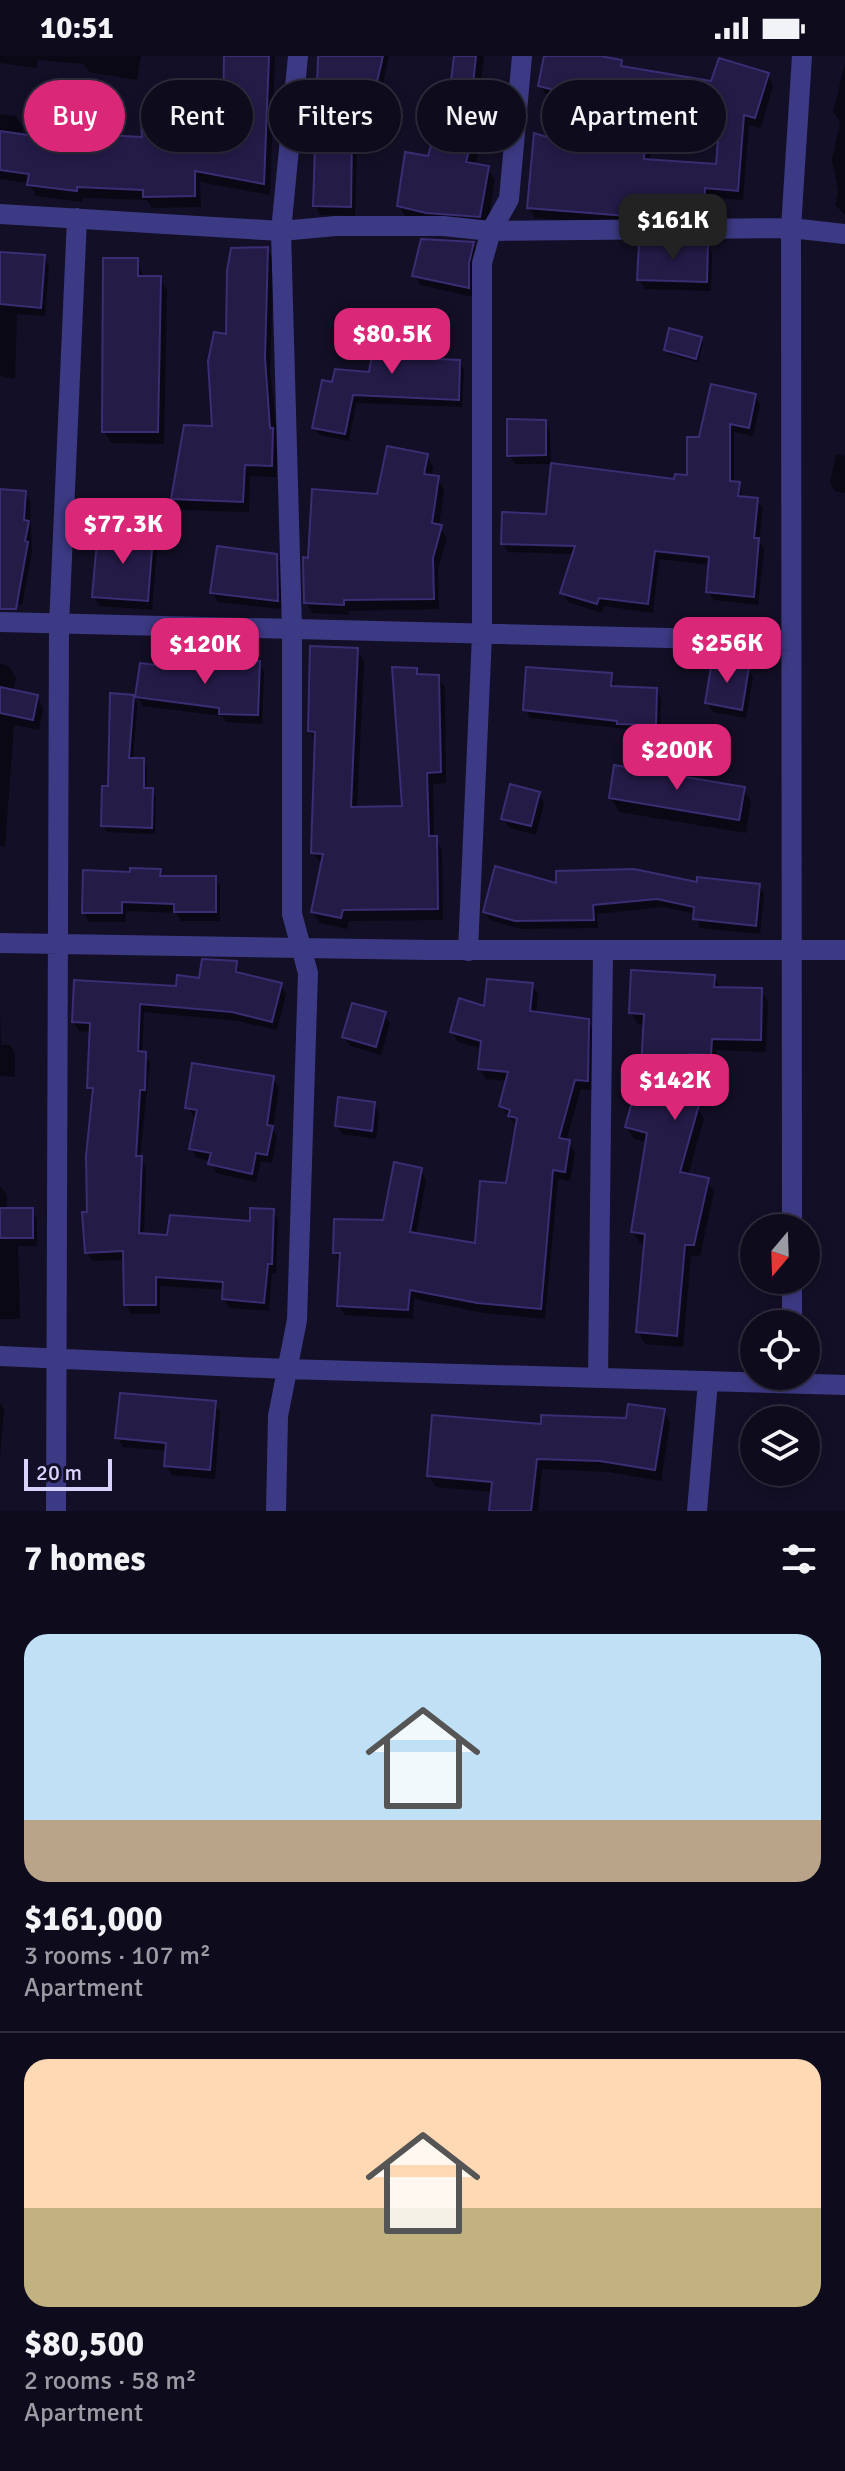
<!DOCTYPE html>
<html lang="en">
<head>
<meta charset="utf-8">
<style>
	:root { --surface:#0e0b1c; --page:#171425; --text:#f1f3f6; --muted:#9b9ba3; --line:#2e2b3b; --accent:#db2777 }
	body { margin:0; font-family:Signika,sans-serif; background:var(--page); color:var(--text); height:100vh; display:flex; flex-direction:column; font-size:30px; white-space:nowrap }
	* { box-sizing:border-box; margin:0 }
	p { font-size:26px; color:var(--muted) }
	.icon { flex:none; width:44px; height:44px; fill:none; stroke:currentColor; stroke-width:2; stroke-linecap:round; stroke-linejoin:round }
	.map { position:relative; height:1455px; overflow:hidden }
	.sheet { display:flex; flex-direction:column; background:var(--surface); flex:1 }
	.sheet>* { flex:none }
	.top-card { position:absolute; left:24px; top:24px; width:798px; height:72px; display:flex; gap:16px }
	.needle { width:52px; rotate:199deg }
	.fabs { position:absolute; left:740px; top:1158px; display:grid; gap:16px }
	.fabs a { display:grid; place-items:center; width:80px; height:80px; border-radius:50%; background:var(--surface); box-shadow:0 4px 12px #0003,0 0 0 2px var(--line); font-size:40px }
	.scale { position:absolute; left:24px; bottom:20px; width:88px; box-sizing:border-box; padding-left:8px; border:4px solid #d9d4ff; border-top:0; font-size:22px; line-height:28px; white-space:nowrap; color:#d9d4ff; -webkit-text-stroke:6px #130f26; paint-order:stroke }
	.price { position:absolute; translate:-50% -68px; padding:0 18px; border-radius:16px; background:var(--accent); color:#fff; font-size:26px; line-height:52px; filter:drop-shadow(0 2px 4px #0008) }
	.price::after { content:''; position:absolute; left:50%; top:48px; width:24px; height:18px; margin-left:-12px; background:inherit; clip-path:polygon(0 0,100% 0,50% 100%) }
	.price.current { background:#222; color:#fff }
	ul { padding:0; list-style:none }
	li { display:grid; align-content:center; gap:16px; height:424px; padding:0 24px }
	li+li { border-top:2px solid var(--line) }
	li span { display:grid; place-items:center; height:248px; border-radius:24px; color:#555 }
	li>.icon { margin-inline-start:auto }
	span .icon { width:144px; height:144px; fill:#fffc; stroke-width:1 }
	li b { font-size:34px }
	h2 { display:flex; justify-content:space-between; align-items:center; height:96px; padding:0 24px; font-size:34px }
	.pill { padding:0 28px; border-radius:36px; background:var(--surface); box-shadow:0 4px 12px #0003,0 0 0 2px var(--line); font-size:28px; line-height:72px }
	.pill.current { background:var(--accent); color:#fff }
	.status { display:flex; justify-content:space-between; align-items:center; height:56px; padding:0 40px; background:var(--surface); direction:ltr }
	.status svg { height:22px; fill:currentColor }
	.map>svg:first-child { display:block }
	.shadow { fill:#0007; fill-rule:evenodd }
	.building { fill:#241b47; stroke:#3b2d73; stroke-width:2; fill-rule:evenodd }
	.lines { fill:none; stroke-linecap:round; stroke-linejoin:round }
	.minor { stroke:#3d3a85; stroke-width:20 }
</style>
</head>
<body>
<div class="status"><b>10:51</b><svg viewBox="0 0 49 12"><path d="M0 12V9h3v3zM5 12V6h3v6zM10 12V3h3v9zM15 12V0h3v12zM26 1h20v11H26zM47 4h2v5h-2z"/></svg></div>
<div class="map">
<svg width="845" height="1455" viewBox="0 0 845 1455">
	<rect width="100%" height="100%" fill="#130f26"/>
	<path class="shadow" d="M0,0h141l-4,24 -48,-8 -5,-8 -46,-4 -2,8 -36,-5z
		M226,0h49l-5,139 -70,-13 1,25 -49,1 -5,-8 -64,-2 -1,4 -46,-6 -7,-13 -29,-4v-65l16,2 7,12 -1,8 64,9 58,-6 81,-19z
		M320,0h69l-10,46 7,9 -4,34 -25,-3 -2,74 -35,-1 -5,-10z
		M456,0h28l-7,60 8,12 -10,38 12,2 8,12 -8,49 -81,-11 -7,-13 31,-47 20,-50z
		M546,0h47l28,6 3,7 89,15 54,-10 6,11 -12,43 -12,-3 -6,75 -33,-3 -2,29 -61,1 -112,-9 -6,-11 73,-52 3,-45 -58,-14 -7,-10zM653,58l68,11 -3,41 -68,-5z
		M845,8v151l-10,-10 3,-14 -6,-31 8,-38 -7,-10z
		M473,188l5,9 -5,44 -53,-12 -5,-10z
		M707,188l5,9 -1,38 -66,-2 -6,-10z
		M267,193l7,11 -4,111 8,71 -1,35 -27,-1 -1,36 -70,-2 -6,-12v-16l12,-55 29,1 14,-91z
		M0,198l44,3 5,9 -4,50 -28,-2 -2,65 -15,-3z
		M137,204l7,18h16l7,12 -3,154 -53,-1 -7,-12z
		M434,261l5,8 2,36 18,1 5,8 -2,37 -106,-4 -7,38 -30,-6 -5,-8 20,-43 37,-10 34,-16z
		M701,283l2,4 -5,19 -30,-8 -2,-5z
		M755,340l5,9 -7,31 -19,-4v51l5,1 4,14 14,2 6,9 -4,33 5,7 -6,56 -44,-5 -6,-9 3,-26 -52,-6 -6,54 -49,-7 -2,7 -34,-11 -6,-9 12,-39 -66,-2 -5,-9 45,-27 141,-39 12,-38z
		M545,366l5,9 1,33h-36l-6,-9z
		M836,398l9,2v37l-10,-2 -5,-9z
		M427,400l6,11 -2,10 6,1 7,11 -5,37 8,12 -9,32 1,39 -90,2v4l-37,-2 -6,-11 3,-42z
		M0,435l25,2 5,8 2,51 -10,53 -22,-4z
		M151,483l6,9 -5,62 -52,-4 -6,-9z
		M276,500l5,9 1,44 -64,-7 -6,-9z
		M357,594l7,12 -7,147 47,-1 12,-138 3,6 19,1 7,11 1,95 -13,1 1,54 8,11 1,71 -94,1 -2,8 -27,-6 -7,-11 10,-47 -10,-12 3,-111 -6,-11z
		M259,607l5,9 -2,52 -36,-2 -4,-6 -79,-10 -5,-9 -5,63h10l4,7v23h5l4,7 -1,37 -48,-2 -4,-7 7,-37 23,-91 4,6 5,-38 49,6z
		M0,608l9,2 7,12 -3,14 24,5 6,11 -4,22 -25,-5 -9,122 -5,-1z
		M748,613l5,9 -7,40 -33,-6 -6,-9z
		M611,619l4,13 41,2 5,8 -1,35 -130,-15 -5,-9z
		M743,732l8,14 -5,31 -127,-21 -8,-14z
		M538,737l6,10 -8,32 -27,-7 -5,-9z
		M159,815l5,7h51l5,9v34h-39l-5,-8 -50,-2v11h-37l-5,-9 48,-39z
		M558,829h201l5,9 -4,40 -60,-6 -4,-14 -33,-7 -66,7 1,14 -77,1 -31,-9 -5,-8z
		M236,907l5,12 40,10 5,9 -9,36 -39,-9 -94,-9 -2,42 8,9 -10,94 6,10 -2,68 24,3 84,-15 21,-12 5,9 -2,53h-4l-3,38 -40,-3 -5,-9v-9l-64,-4v28h-29l-5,-10v-44l-34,1 -5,-9 7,-157 -5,-8 2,-55 -12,-1 -5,-9 127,-42z
		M714,921l7,12 40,1 7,12 -2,50 -49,-2 -1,16 -20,-1 -11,38 12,4 7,12 -16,57 19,4 7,12 -14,64h-9l-8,91 -38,-3 -7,-12 8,-88 -6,-1 -7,-12 15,-89 -14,-3 -7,-12 16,-58 3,-44 -8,-1 -7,-11z
		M532,929l6,10 -2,19 52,7 6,10 -1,60 -12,-2 -15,52 9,11 -5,29 -12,-2 -13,140 -61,-6 -70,-14 -1,20 -68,-4 -6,-10 3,-41 -7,-11 50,-31 36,-52 5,10 -10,55 61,11 31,-61 8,-59 -15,-20 7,-25 -22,-2 -6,-10 2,-20 -24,-7 -6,-10 34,-24z
		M0,957l1,32h9l5,9v23l-15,-1z
		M384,958l6,9 -9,32 -31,-9 -6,-9z
		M273,1022l6,10 -6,41 4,8 -5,26 -11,-2 -5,21 -40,-9 -5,-12 -14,-3 -6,-10 7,-31 -5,-1 -5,-9z
		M374,1048l5,10 -3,25 -34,-5 -5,-9z
		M0,1130l7,9 -1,15h26l5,9v27h-19l2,73h-20z
		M0,1346l4,7 -4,49z
		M215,1347l5,9 -5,67 -43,-4 -6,-9 2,-15 -45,-4 -6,-10z
		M664,1355l6,12 -9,58 -53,-9 -66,-3 -4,42h-47l2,-19 -57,-5 -7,-11 114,-49 84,-7z"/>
	<path class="building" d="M224,0h45l-5,128 -69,-13v25l-52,1v-7l-66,-3v4l-50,-6 2,-11 -29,-4v-39l84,12 1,-9 57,3 -1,-18 82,-1z
		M318,0h65l-10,43 9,1 -4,36 -26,-3 -1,74 -38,-1z
		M454,0h22l-6,56 9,2 -13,48 23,4 -9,51 -54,-4 -29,-7 8,-54 23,4 15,-52 5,1z
		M544,0h56l22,4 -1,6 90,15 8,-23 50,15 -14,45 -11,-3 -6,76 -33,-3 -2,28 -63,1 -113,-9 7,-75 66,20 4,-48 -4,-4 -62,-15zM648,48l72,12 -4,48 -72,-5z
		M421,183l53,3 -5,21v25l-57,-12z
		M708,186l-1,40 -70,-2 2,-37z
		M268,191l-3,111 5,70h3l-1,38 -27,-1 -2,37 -72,-3 13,-74 28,1 -4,-65 6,-29 12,2 1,-63 4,-23z
		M0,196l45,3 -4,53 -41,-4z
		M103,202h35v18h23l-3,156h-56z
		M435,259l3,44 22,1 -1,40 -106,-5 -8,39 -33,-6 10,-48 10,2 3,-13 34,3 4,-24 30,7 -1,-38z
		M669,272l33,9 -6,22 -32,-9z
		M711,328l45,10 -7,34 -19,-4v57l10,1 -2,14 20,2 -4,40h5l-5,59 -48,-5 3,-35 -54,-6 -7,53 -49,-6 -2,6 -37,-11 15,-47 -74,-2 1,-32 44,2 5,-51 123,16 1,-5 12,1v-38h12z
		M507,363l39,1v35l-39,1z
		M387,390l41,8 -4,20 15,2 -7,47 10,2 -9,33 1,41 -90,1v5l-40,-2 -1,-46 5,1 4,-69 65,5z
		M0,433l26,2 -2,29 5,1 -4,20 3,1 -12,67h-16z
		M98,474l55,7 -5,64 -56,-4z
		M217,490l60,8 1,47 -68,-8z
		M310,590l48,2 -7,159 51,-1 -10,-139 25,1v6l22,1 2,97 -14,1 2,63h8l1,73 -95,1 -2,8 -30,-6 12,-58 -12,-1 4,-121 -7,-1z
		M220,603l40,2 -2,54 -39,-1v-6l-84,-11 5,-34 49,6 1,-5 30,2z
		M712,605l37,6 -7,43 -37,-7z
		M526,611l86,6 -1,13 46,2 -1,37 -39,-1v-3l-94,-11z
		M0,631l38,8 -5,25 -33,-7z
		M110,637l24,2 -5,63h15v30h9l-1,40 -51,-2 1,-40h6z
		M614,709l131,22 -6,33 -130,-22z
		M510,728l30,8 -9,34 -30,-7z
		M495,810l61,17v-12l78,-2 63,13v-5l63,7 -4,42 -63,-7 1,-12 -37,-8 -64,6 1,15 -79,1 -32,-9z
		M130,812l31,1 -1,7h56v36h-42v-8l-52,-2v11h-40l1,-43 47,2z
		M202,903l35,2 -1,11 46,11 -10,39 -40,-10 -92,-8 -2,47 8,1 -1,38h-5l-4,66h6l-3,77 28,2 3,-20 80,6v-13l24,1 -2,55h-4l-4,39 -42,-4 1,-17 -67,-5v28h-32l-1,-54 -38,2 -3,-41h5l-1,-56 7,-68h-6l3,-65 -18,-1 2,-42 102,6 1,-11 22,3z
		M631,914l84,5 -1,12 48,1 -1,52 -49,-1 -1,16 -22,-1 -12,45 22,6 -19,67 29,6 -15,67h-9l-8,91 -41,-4 9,-98 -14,-2 16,-99 -22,-6 16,-58 3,-55 -15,-1z
		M487,923l46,4 -3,28 59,8 -1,62 -13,-1 -16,58 11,2 -5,32 -12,-2 -12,139 -64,-6 -67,-13 -2,20 -71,-4 3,-53h-7l1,-34 49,1 11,-58 28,6 -12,64 65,11 5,-62 26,2 11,-65 -9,-2 2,-6 -11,-4 9,-34 -30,-3 3,-28 -31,-9 9,-34 25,8z
		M352,947l34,9 -10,35 -34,-10z
		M192,1007l82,13 -7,49 6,1 -6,29 -11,-2 -4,21 -44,-10 3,-11 -22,-4 8,-39 -12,-2z
		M338,1041l37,5 -3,29 -37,-5z
		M0,1152h33v30h-33z
		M120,1337l96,8 -6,69 -46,-4 2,-23 -51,-5z
		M628,1348l37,5 -10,61 -55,-9 -63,-2 -6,52h-42l3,-29 -65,-6 5,-61 109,9v-9l85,3z"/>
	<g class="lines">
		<path class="minor" d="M0,158l281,17 55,-5h107l48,5 300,-3 54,6
			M0,566l791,19
			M0,887l429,7h416
			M468,895l14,-316v-372l9,-32 18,-32 13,-143
			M792,1172l-1,-1000 11,-172
			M792,1224v44
			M0,1300l286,13 559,16
			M598,1322l5,-428
			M56,1455l3,-886 18,-407
			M276,1455l2,-95 19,-96 11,-347 -16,-59v-284l-11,-399 17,-175
			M697,1455l11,-130"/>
	</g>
</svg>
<div class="fabs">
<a><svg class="needle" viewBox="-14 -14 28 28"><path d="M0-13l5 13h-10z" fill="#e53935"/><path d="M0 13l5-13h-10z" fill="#9b9ba3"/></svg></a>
<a><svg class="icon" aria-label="locate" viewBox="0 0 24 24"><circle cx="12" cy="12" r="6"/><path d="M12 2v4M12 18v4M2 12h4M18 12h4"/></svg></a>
<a><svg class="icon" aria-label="layers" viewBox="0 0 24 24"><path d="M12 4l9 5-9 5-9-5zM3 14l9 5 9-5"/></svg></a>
</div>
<div class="scale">20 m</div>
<b class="price current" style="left:673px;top:206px">$161K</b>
<b class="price" style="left:392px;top:320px">$80.5K</b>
<b class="price" style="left:123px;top:510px">$77.3K</b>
<b class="price" style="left:727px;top:629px">$256K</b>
<b class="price" style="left:205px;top:630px">$120K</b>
<b class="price" style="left:677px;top:736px">$200K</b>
<b class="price" style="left:675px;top:1066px">$142K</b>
<div class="top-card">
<a class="pill current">Buy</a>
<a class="pill">Rent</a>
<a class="pill">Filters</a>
<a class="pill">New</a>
<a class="pill">Apartment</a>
</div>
</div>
<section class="sheet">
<h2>7 homes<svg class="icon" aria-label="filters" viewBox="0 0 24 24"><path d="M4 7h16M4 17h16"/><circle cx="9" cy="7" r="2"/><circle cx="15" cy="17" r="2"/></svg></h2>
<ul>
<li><span style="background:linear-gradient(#bfe0f5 75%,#b9a48a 0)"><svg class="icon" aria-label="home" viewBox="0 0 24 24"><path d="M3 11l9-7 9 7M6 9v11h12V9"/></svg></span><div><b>$161,000</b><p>3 rooms · 107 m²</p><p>Apartment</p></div></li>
<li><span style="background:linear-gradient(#ffd9b3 60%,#c2b280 0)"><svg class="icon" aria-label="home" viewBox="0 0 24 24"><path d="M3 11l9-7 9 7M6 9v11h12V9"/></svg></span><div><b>$80,500</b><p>2 rooms · 58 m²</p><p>Apartment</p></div></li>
</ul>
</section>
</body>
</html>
